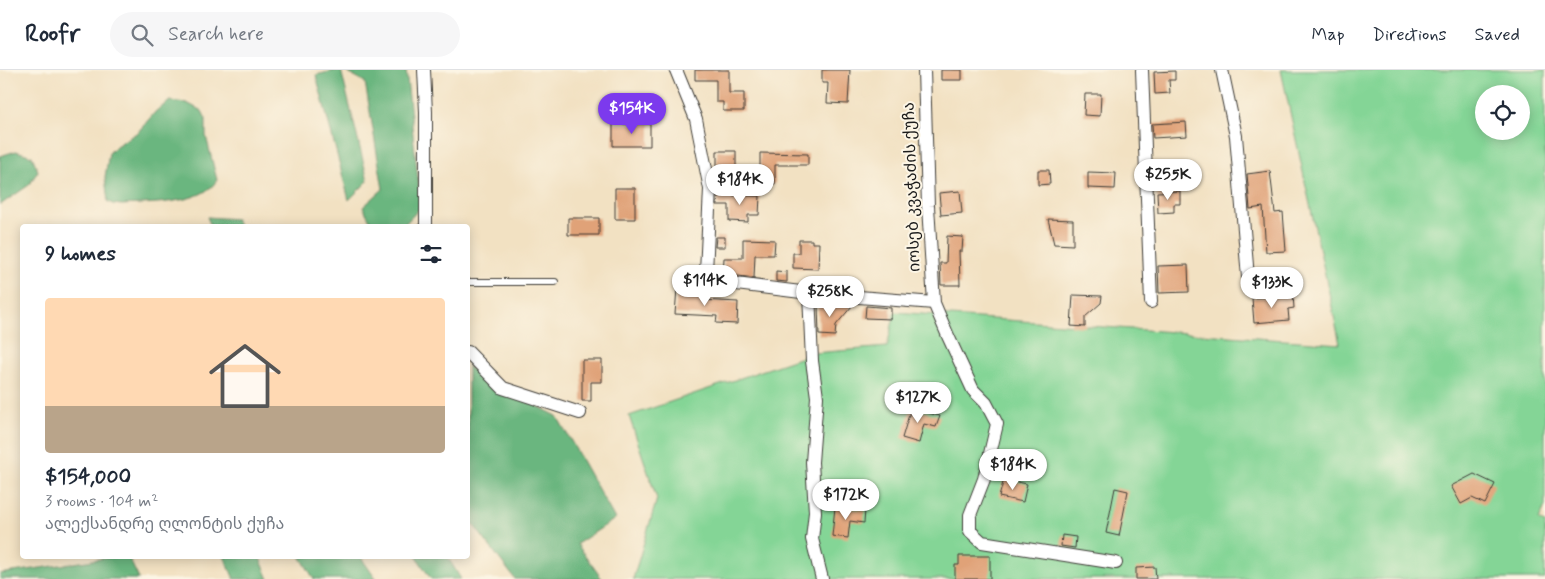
<!DOCTYPE html>
<html lang="en">
<head>
<meta charset="utf-8">
<style>
	:root { --surface:#fff; --page:#f6f6f7; --text:#1f2937; --muted:#747a83; --line:#e0e1e3; --accent:#7c3aed }
	body { margin:0; font-family:Mynerve,"Noto Sans Georgian",sans-serif; background:var(--page); color:var(--text); height:100vh; display:flex; flex-direction:column; font-size:19px; white-space:nowrap }
	* { box-sizing:border-box; margin:0 }
	p { font-size:16px; color:var(--muted) }
	.icon { flex:none; width:28px; height:28px; fill:none; stroke:currentColor; stroke-width:2; stroke-linecap:round; stroke-linejoin:round }
	.map { position:relative; flex:1; overflow:hidden }
	.details { position:absolute; left:20px; top:154px; width:450px; height:335px; display:flex; flex-direction:column; background:var(--surface); border-radius:5px; box-shadow:0 2px 12px #0003 }
	.details>* { flex:none }
	.controls { position:absolute; left:1475px; top:15px; display:grid; gap:10px }
	.controls a { display:grid; place-items:center; width:55px; height:55px; border-radius:50%; background:var(--surface); box-shadow:0 2px 12px #0003; font-size:25px }
	.price { position:absolute; translate:-50% -42px; padding:0 11px; border-radius:18px; background:#fff; color:#222; font-size:16px; line-height:32px; filter:drop-shadow(0 1px 2px #0008) }
	.price::after { content:''; position:absolute; left:50%; top:30px; width:15px; height:11px; margin-left:-8px; background:inherit; clip-path:polygon(0 0,100% 0,50% 100%) }
	.price.on { background:var(--accent); color:#fff }
	ul { padding:0; list-style:none }
	li { display:grid; align-content:center; gap:10px; height:265px; padding:0 25px }
	li span { display:grid; place-items:center; height:155px; border-radius:5px; color:#555 }
	li>.icon { margin-inline-start:auto }
	span .icon { width:90px; height:90px; fill:#fffc; stroke-width:1 }
	li b { font-size:21px }
	h2 { display:flex; justify-content:space-between; align-items:center; height:60px; padding:0 25px; font-size:21px }
	header { display:flex; align-items:center; gap:30px; box-sizing:border-box; height:70px; padding:0 25px; background:var(--surface); border-bottom:1px solid var(--line) }
	header strong { font-size:24px }
	nav { display:flex; gap:28px; margin-inline-start:auto; font-size:18px }
	.search { width:350px; height:45px; background:var(--page); display:flex; align-items:center; gap:12px; box-sizing:border-box; padding:0 18px; border-radius:28px; color:var(--muted); font-size:19px }
	.map>svg:first-child { display:block }
	.green { fill:#84d596; stroke:#507859; fill-rule:evenodd }
	.forest { fill:#6bb67f; stroke:#44694e }
	.building { fill:#e0a278 }
	.lines { fill:none; stroke-linecap:round; stroke-linejoin:round }
	.service-casing { stroke:#3c3a35; stroke-width:8 }
	.minor-casing { stroke:#3c3a35; stroke-width:14 }
	.service { stroke:#fff; stroke-width:6 }
	.minor { stroke:#fff; stroke-width:12 }
	.labels { text-anchor:middle; dominant-baseline:central; stroke-width:4; stroke-linejoin:round; paint-order:stroke }
	.street-label { font-size:16px; fill:#1c1c1c; stroke:#fcf5e5 }
</style>
</head>
<body>
<header>
<strong>Roofr</strong>
<div class="search"><svg class="icon" aria-label="search" viewBox="0 0 24 24"><circle cx="10" cy="10" r="6"/><path d="M15 15l6 6"/></svg>Search here</div>
<nav><a>Map</a><a>Directions</a><a>Saved</a></nav>
</header>
<div class="map">
<svg width="1545" height="509" viewBox="0 0 1545 509">
	<rect width="100%" height="100%" fill="#fcf5e5"/>
	<filter id="ink" filterUnits="userSpaceOnUse"><feTurbulence type="fractalNoise" baseFrequency=".02" numOctaves="2"/><feDisplacementMap in="SourceGraphic" scale="10" xChannelSelector="R" yChannelSelector="G"/><feConvolveMatrix kernelMatrix="1 2 1 2 8 2 1 2 1" color-interpolation-filters="sRGB"/></filter>
	<filter id="wash" filterUnits="userSpaceOnUse"><feTurbulence type="fractalNoise" baseFrequency=".0096" numOctaves="4" result="noise"/><feDisplacementMap in="SourceGraphic" scale="20" xChannelSelector="R" yChannelSelector="G"/><feGaussianBlur stdDeviation="1.12" result="paint"/><feColorMatrix in="noise" values="0 0 0 0 0 0 0 0 0 0 0 0 0 0 0 0 0 1.4 0 .05"/><feComposite in="paint" operator="in"/></filter>
	<g filter="url(#wash)">
		<rect width="100%" height="100%" fill="#f2e1c2"/>
		<path class="green" d="M1281,0h264v436l-6,14 6,3v56h-912l24,-80 -28,-83 185,-63 73,-6 8,-35 445,32zM1484,24h37v37h-37z"/>
		<path class="forest" d="M337,0h4l27,111 -19,19 -33,-125z
			M348,0h58l15,137 -18,19h-30l-10,-19 20,-18 -18,-107 -17,-9z
			M170,31l17,2 15,8 4,8v17l11,44c-14,25 -69,23 -95,25l-9,-1 -5,-2 -3,-25 4,-24 7,-7 22,-14 18,-21z
			M16,81l16,5 6,15 -9,14 -29,20v-49z
			M207,147l29,2 3,7h-28z
			M468,296l13,11 76,39 58,103 -38,25 25,35h-87l-47,-61z
			M120,486h8l11,23h-139v-5z
			M224,486h35l10,23h-35z
			M300,486h60l16,23h-62z
			M416,486h31l14,23h-30z"/>
		<g id="blocks">
			<path class="building" d="M695,0h34v23h15v18h-21v-9h-7v-22h-21z
				M822,0h28l-2,34 -21,-1 1,-20h-6z
				M941,0h21v10h-21z
				M1175,1v9h-6l1,13 -15,1 -1,-22z
				M1085,24h16l-1,22 -16,-1z
				M1186,52l1,14 -34,2 -1,-14z
				M613,54h37v22h-37z
				M717,81h19v24h-19z
				M760,83l48,1v11h-33v19h-15z
				M1038,100h11l1,14 -12,1z
				M1270,101l5,42 8,-1 3,39 -20,1 -3,-45 -13,2 -3,-35z
				M1088,102l28,1 -1,16 -27,-1z
				M615,118h20v31h-20z
				M960,121l2,22 -21,2 -2,-22z
				M1180,121v13h-6v8l-16,1 -1,-21z
				M718,125l42,1 -1,19h-11v7l-19,-1v-16h-12z
				M568,148h31v17h-31z
				M1048,149l25,1v25l-19,-1z
				M947,166l16,1 -1,14h-3l1,34h-19l-1,-22h6z
				M716,167h9v10h-10z
				M743,169l32,1 -1,15h-19l-1,23 -31,-4 1,-16h19z
				M799,170h13v3h7l-1,26 -25,-1v-15h6z
				M1188,195l1,27 -30,1 -1,-27z
				M776,201l11,1v10l-11,-1z
				M677,218l25,2v10l36,2 -1,22 -21,-1 1,-7 -42,-2z
				M1073,225l29,1 -1,7 -16,14v10l-14,-1z
				M1293,225l1,13 -6,1 1,11 -35,3 -2,-25z
				M818,234l34,2 -16,19 -1,11 -16,-1z
				M866,236l25,2v11l-26,-1z
				M582,290h20v22h-11v19h-9z
				M911,338l29,8 -4,11 -12,-3 -5,19 -17,-5z
				M1474,404l21,10 -10,20 -13,-6 -11,6 -10,-18z
				M1004,409l23,5 -4,18 -24,-5z
				M1115,418l13,3 -9,45 -13,-3z
				M835,437l30,3 -1,13 -14,-2 -2,17 -16,-2z
				M1062,465l14,2 -1,11 -14,-2z
				M959,486h31v23h-35v-14h4z
				M1155,497l1,12h-20v-11z"/>
		</g>
	</g>
	<g filter="url(#ink)">
		<use href="#blocks" fill-opacity="0" stroke="#3c3a35" stroke-width="1"/>
		<g class="lines">
			<defs>
				<path id="service" d="M468,212h87"/>
				<path id="minor" d="M424,0l2,42v114
					M676,0l20,49 14,70 -4,83 2,5 4,4 97,12 125,10
					M924,0l4,136 6,97 14,33 25,54 13,13 11,21 -13,55 -14,36v16l12,11 134,21
					M1142,0l9,232
					M1222,0l14,66 13,153
					M809,223l3,68 5,36 -5,65 3,50 -3,27 10,40
					M468,282l35,36 77,25"/>
			</defs>
			<use href="#service" class="service-casing"/>
			<use href="#minor" class="minor-casing"/>
			<use href="#service" class="service"/>
			<use href="#minor" class="minor"/>
		</g>
	</g>
	<g class="labels">
		<g class="street-label">
			<text transform="translate(912 117) rotate(-92)">იოსებ კვაჭაძის ქუჩა</text>
		</g>
	</g>
</svg>
<div class="controls">
<a><svg class="icon" aria-label="locate" viewBox="0 0 24 24"><circle cx="12" cy="12" r="6"/><path d="M12 2v4M12 18v4M2 12h4M18 12h4"/></svg></a>
</div>
<b class="price on" style="left:632px;top:65px">$154K</b>
<b class="price" style="left:1168px;top:131px">$255K</b>
<b class="price" style="left:740px;top:136px">$184K</b>
<b class="price" style="left:705px;top:237px">$114K</b>
<b class="price" style="left:1272px;top:239px">$133K</b>
<b class="price" style="left:830px;top:248px">$258K</b>
<b class="price" style="left:918px;top:354px">$127K</b>
<b class="price" style="left:1013px;top:421px">$184K</b>
<b class="price" style="left:846px;top:451px">$172K</b>
<section class="details">
<h2>9 homes<svg class="icon" aria-label="filters" viewBox="0 0 24 24"><path d="M4 7h16M4 17h16"/><circle cx="9" cy="7" r="2"/><circle cx="15" cy="17" r="2"/></svg></h2>
<ul>
<li><span style="background:linear-gradient(#ffd9b3 70%,#b9a48a 0)"><svg class="icon" aria-label="home" viewBox="0 0 24 24"><path d="M3 11l9-7 9 7M6 9v11h12V9"/></svg></span><div><b>$154,000</b><p>3 rooms · 104 m²</p><p>ალექსანდრე ღლონტის ქუჩა</p></div></li>
</ul>
</section>
</div>
</body>
</html>
